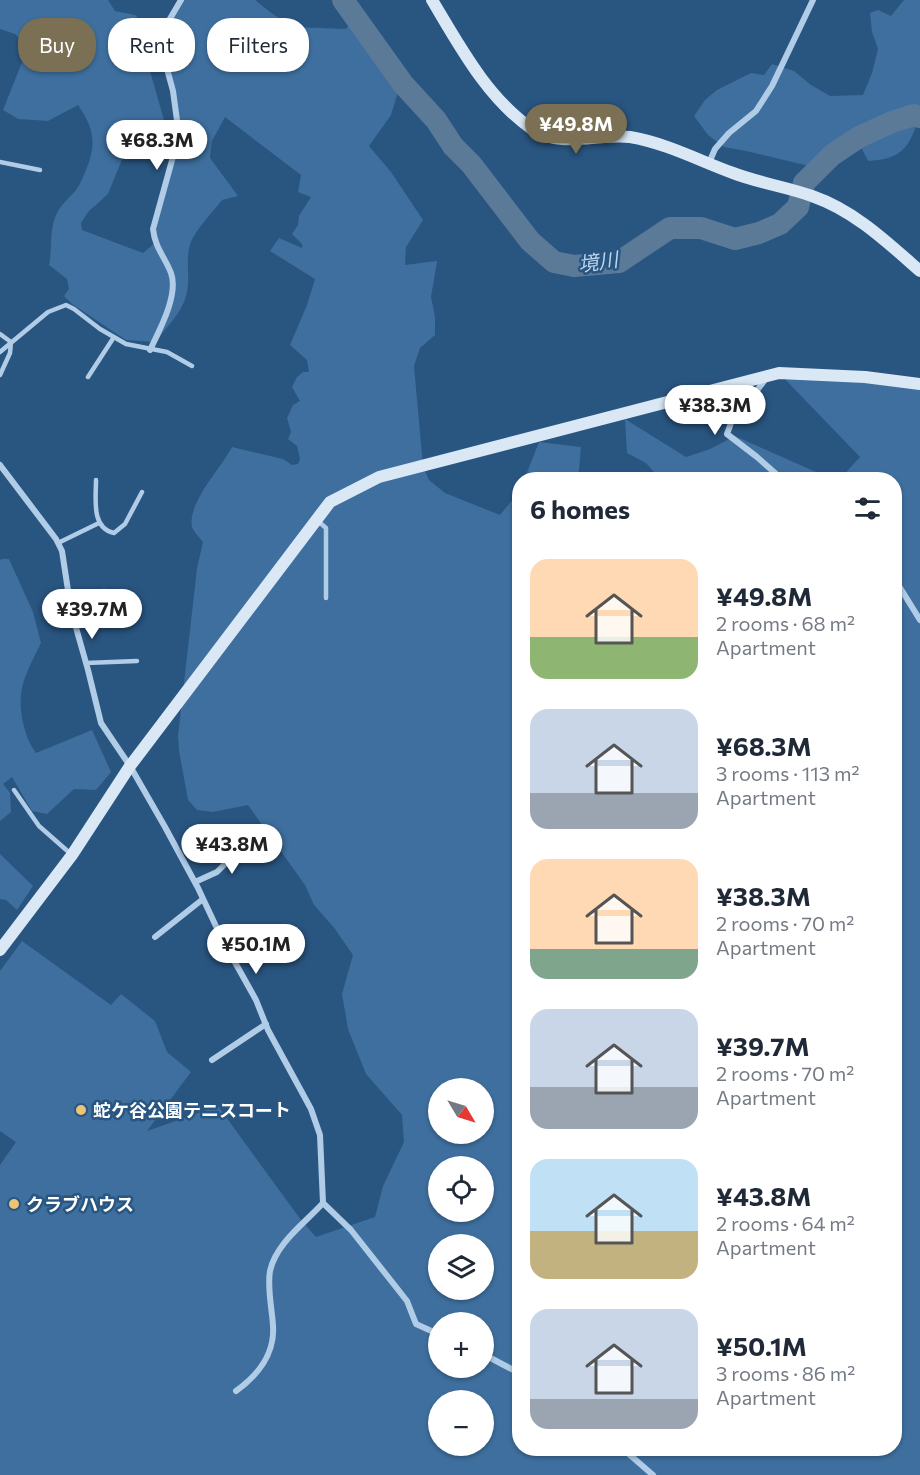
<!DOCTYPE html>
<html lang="en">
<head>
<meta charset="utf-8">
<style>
	:root { --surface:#fff; --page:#f2f2f3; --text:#1f2937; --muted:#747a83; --accent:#7b6f54 }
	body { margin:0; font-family:Commissioner,"Noto Sans JP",sans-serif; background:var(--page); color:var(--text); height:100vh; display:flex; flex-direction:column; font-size:22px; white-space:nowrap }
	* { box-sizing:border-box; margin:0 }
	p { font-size:20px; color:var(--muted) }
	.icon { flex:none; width:33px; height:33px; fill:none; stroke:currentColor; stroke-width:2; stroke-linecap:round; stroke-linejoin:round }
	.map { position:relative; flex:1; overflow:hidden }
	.details { position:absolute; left:512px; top:472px; width:390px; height:984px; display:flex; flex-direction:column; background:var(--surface); border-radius:24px; box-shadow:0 2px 4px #0004 }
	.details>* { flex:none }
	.banner { position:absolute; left:18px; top:18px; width:404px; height:54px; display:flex; gap:12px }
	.needle { width:39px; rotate:128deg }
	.controls { position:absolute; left:428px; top:1078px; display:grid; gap:12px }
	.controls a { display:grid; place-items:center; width:66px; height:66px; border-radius:50%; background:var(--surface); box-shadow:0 2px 4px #0004; font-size:30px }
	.price { position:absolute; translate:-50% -51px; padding:0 14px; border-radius:21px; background:#fff; color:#222; font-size:20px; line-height:39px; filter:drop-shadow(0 2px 3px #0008) }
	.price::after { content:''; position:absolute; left:50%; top:36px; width:18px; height:14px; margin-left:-9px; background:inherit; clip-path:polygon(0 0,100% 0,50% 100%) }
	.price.on { background:var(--accent); color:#fff }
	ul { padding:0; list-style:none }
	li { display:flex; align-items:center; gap:18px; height:150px; padding:0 18px }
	li span { display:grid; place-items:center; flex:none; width:168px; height:120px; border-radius:18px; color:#555 }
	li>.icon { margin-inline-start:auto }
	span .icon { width:72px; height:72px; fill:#fffc; stroke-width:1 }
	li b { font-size:26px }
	h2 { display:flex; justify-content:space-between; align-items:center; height:72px; padding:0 18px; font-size:26px }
	.pill { padding:0 21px; border-radius:24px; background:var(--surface); box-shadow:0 2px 4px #0004; font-size:21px; line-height:54px }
	.pill.on { background:var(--accent); color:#fff }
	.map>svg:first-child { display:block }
	.green { fill:#3e6f9e; fill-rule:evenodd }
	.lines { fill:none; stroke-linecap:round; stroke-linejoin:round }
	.river { stroke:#5b7a98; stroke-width:22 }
	.lane { stroke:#b1cce6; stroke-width:4.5 }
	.street { stroke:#b1cce6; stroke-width:6 }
	.secondary { stroke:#dae8f6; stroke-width:12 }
	.poi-dot { fill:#ecc478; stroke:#295581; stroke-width:2 }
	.labels { text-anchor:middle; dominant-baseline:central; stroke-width:5; stroke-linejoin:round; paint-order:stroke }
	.poi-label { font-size:18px; font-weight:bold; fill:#fff; stroke:#295581; text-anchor:start }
	.water-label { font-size:20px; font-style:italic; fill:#bdd6ed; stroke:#295581 }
</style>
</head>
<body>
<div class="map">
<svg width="920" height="1475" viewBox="0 0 920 1475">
	<rect width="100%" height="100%" fill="#295581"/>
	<path class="green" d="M0,0h108l7,11 20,4 15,16 -4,5 2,28 18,63 1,31 -40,-11 -19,47 -20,18 -7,11 1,7 61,23 12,-10 -2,-14 26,-94 -18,-101 20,-34h74l19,15 21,12 50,2 9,-7 30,39 15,28 -8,26 -22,31 22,26 32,48 -17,27 -1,18 32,-4 -6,36 4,20v18l-15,13 -6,18 9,100 6,14 16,13 55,22 19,-23v957h375v-969h-55l21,-23 -81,-84 53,2 88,14v1086h-920v-310l16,-23 -16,-11v-160l22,-30 89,64 10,-11 34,27 12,31 24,20 -44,59 71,-25 83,114 15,17 59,-20 8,-31 21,-44 -2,-27 -36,-41 -18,-45 -6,-35 11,-39 -18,-26 -21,-24 -9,-20 -57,-80 -35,7 -16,-2 -9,-10 -9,-49 -1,-15 19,-168 6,-26c-3,-4 -9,-10 -11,-15 -5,-24 30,-60 40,-80l51,12 9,6 6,-1 2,-5 -3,-13 -9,-7 3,-7 -4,-14 6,-13 7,-4 -8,-14 5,-10 6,-5h6l-2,-12 -17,-15 17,-40 8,-26 -45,-28 9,-13 23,10v-4l-10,-10 6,-9 1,-9 12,-19 -13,-5 3,-17 -76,-58 -13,24 -2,17 28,38 -16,4c-9,12 -28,31 -32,45 -5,16 1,34 -4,51 -4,17 -21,32 -30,46l-30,-2 -54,-36 -8,-8 5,-7 -2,-10 -18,-14c4,-18 -1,-36 9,-54 4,-7 12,-14 18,-21 4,-5 7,-13 10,-20 11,-26 8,-42 -8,-65l-30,16 -30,-2 -15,-9 25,-63 -13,-13 -15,-5zM438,1089h45v45h-45zM438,1167h45v45h-45zM438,1245h45v45h-45zM438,1323h45v45h-45zM438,1401h45v45h-45z
		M904,0h16v124l-3,-1c-9,28 -19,36 -49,38l-7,-14 -14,-9 -38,28 -63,-15 -22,-4 -16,-12 -14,-19 11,-16 12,-10 34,-17 13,2 8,-11 22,7 17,14 19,11 33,-1 9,-22 6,-24 -6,-17 -2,-19 8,-3 13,6z
		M625,419l61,38 24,-8 25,-13 99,44h-173l-15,-17 -19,-10z
		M539,442l42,5 -3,33h-54z
		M2,559h7l24,53 8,31c-15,31 -25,45 -18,80 3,12 6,20 13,30l56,-23 19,42 -15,18 -22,-1 -27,25 -15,-3 -20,-34 -9,7 7,9 1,19 -11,9v-261z
		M0,854l33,32 -16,24 -11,-10 -6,-1z"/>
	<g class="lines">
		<path class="river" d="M343,0l60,84 33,36 17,26 18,18 59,77 24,21 20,4 45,-4 51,-34h31l34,11 24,-6 21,-9 18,-17 6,-24 28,-28 27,-18 33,-15 22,-7 6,2"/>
		<path class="lane" d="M0,162l40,8
			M0,334l11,8 -1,11 -10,22
			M0,352l48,-40 18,-7 8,4 26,20 26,15 41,8 25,14
			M88,377l26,-40
			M96,480c0,19 -5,48 18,53l11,-9 17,-32
			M318,521l8,7v70
			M58,543l41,-20
			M75,625l35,-4 -6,-30
			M86,663l51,-2
			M14,790l25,36 33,29"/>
		<path class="street" d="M709,163l6,-14 14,-16 27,-22 16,-25 41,-86
			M150,350c9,-19 29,-55 21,-77 -6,-16 -16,-25 -18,-44l26,-94 -6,-44 -10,-37 -2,-20 20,-34
			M767,377l-18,24 -14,11 -8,22 30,23 26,23
			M0,465l56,74 6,12 9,59 17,60 13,53 29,43 35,61 33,61 24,51 34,61 12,30 43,79 9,26 3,68 28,27 56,71 9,23 22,10
			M894,582l5,4 21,34
			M195,882l22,-10 32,-32
			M155,937l48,-38
			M212,1060l54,-36
			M483,1354l36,19
			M236,1391c21,-15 39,-37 37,-65 -1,-18 -6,-38 -3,-55 6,-28 35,-48 53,-68
			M623,1449l30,26"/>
		<path class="secondary" d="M432,0c27,45 55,98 100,129 29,20 66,4 98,8 36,6 70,24 103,36 26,10 54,14 79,23 43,15 75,46 108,75
			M0,950l72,-95 58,-89 200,-264 49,-25 400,-104 86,4 55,7"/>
	</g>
	<g class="poi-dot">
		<circle cx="81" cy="1110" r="6"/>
		<circle cx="14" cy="1204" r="6"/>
	</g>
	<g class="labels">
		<g class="poi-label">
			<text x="93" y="1110">蛇ケ谷公園テニスコート</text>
			<text x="26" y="1204">クラブハウス</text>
		</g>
		<g class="water-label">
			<text transform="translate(598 261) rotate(-8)">境川</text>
		</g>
	</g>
</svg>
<div class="controls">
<a><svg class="needle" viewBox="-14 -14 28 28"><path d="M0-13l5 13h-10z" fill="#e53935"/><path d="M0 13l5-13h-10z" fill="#747a83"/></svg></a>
<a><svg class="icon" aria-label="locate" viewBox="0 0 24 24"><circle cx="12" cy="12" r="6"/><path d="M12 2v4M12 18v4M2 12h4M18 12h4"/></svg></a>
<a><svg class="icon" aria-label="layers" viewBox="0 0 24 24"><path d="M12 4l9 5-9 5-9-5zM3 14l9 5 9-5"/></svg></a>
<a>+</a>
<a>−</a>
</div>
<b class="price on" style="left:576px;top:155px">¥49.8M</b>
<b class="price" style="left:157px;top:171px">¥68.3M</b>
<b class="price" style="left:715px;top:436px">¥38.3M</b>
<b class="price" style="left:92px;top:640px">¥39.7M</b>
<b class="price" style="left:232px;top:875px">¥43.8M</b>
<b class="price" style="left:256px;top:975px">¥50.1M</b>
<div class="banner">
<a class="pill on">Buy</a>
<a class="pill">Rent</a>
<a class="pill">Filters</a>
</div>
<section class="details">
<h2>6 homes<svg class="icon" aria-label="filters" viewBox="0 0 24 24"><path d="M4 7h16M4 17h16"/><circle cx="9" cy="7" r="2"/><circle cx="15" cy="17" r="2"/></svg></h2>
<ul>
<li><span style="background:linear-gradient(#ffd9b3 65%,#8fb573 0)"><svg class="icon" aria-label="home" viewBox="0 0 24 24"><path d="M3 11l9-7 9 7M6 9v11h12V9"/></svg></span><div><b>¥49.8M</b><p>2 rooms · 68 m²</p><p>Apartment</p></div></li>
<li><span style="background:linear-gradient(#c9d6e8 70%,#9aa5b1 0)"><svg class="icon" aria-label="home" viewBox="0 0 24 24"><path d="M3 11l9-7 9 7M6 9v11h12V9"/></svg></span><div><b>¥68.3M</b><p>3 rooms · 113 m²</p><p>Apartment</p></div></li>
<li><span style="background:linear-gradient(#ffd9b3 75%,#7fa58c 0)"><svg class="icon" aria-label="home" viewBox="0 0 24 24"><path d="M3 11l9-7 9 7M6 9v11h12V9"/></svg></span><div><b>¥38.3M</b><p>2 rooms · 70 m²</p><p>Apartment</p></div></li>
<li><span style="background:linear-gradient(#c9d6e8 65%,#9aa5b1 0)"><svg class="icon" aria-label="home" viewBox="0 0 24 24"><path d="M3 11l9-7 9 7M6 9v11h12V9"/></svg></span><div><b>¥39.7M</b><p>2 rooms · 70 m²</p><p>Apartment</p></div></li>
<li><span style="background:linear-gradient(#bfe0f5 60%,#c2b280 0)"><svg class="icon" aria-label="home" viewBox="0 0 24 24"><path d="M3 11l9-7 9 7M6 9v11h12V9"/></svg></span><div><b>¥43.8M</b><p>2 rooms · 64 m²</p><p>Apartment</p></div></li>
<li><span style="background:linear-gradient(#c9d6e8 75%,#9aa5b1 0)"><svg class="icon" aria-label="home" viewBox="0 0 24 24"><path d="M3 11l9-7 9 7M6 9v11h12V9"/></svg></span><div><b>¥50.1M</b><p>3 rooms · 86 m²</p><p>Apartment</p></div></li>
</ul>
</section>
</div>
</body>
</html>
